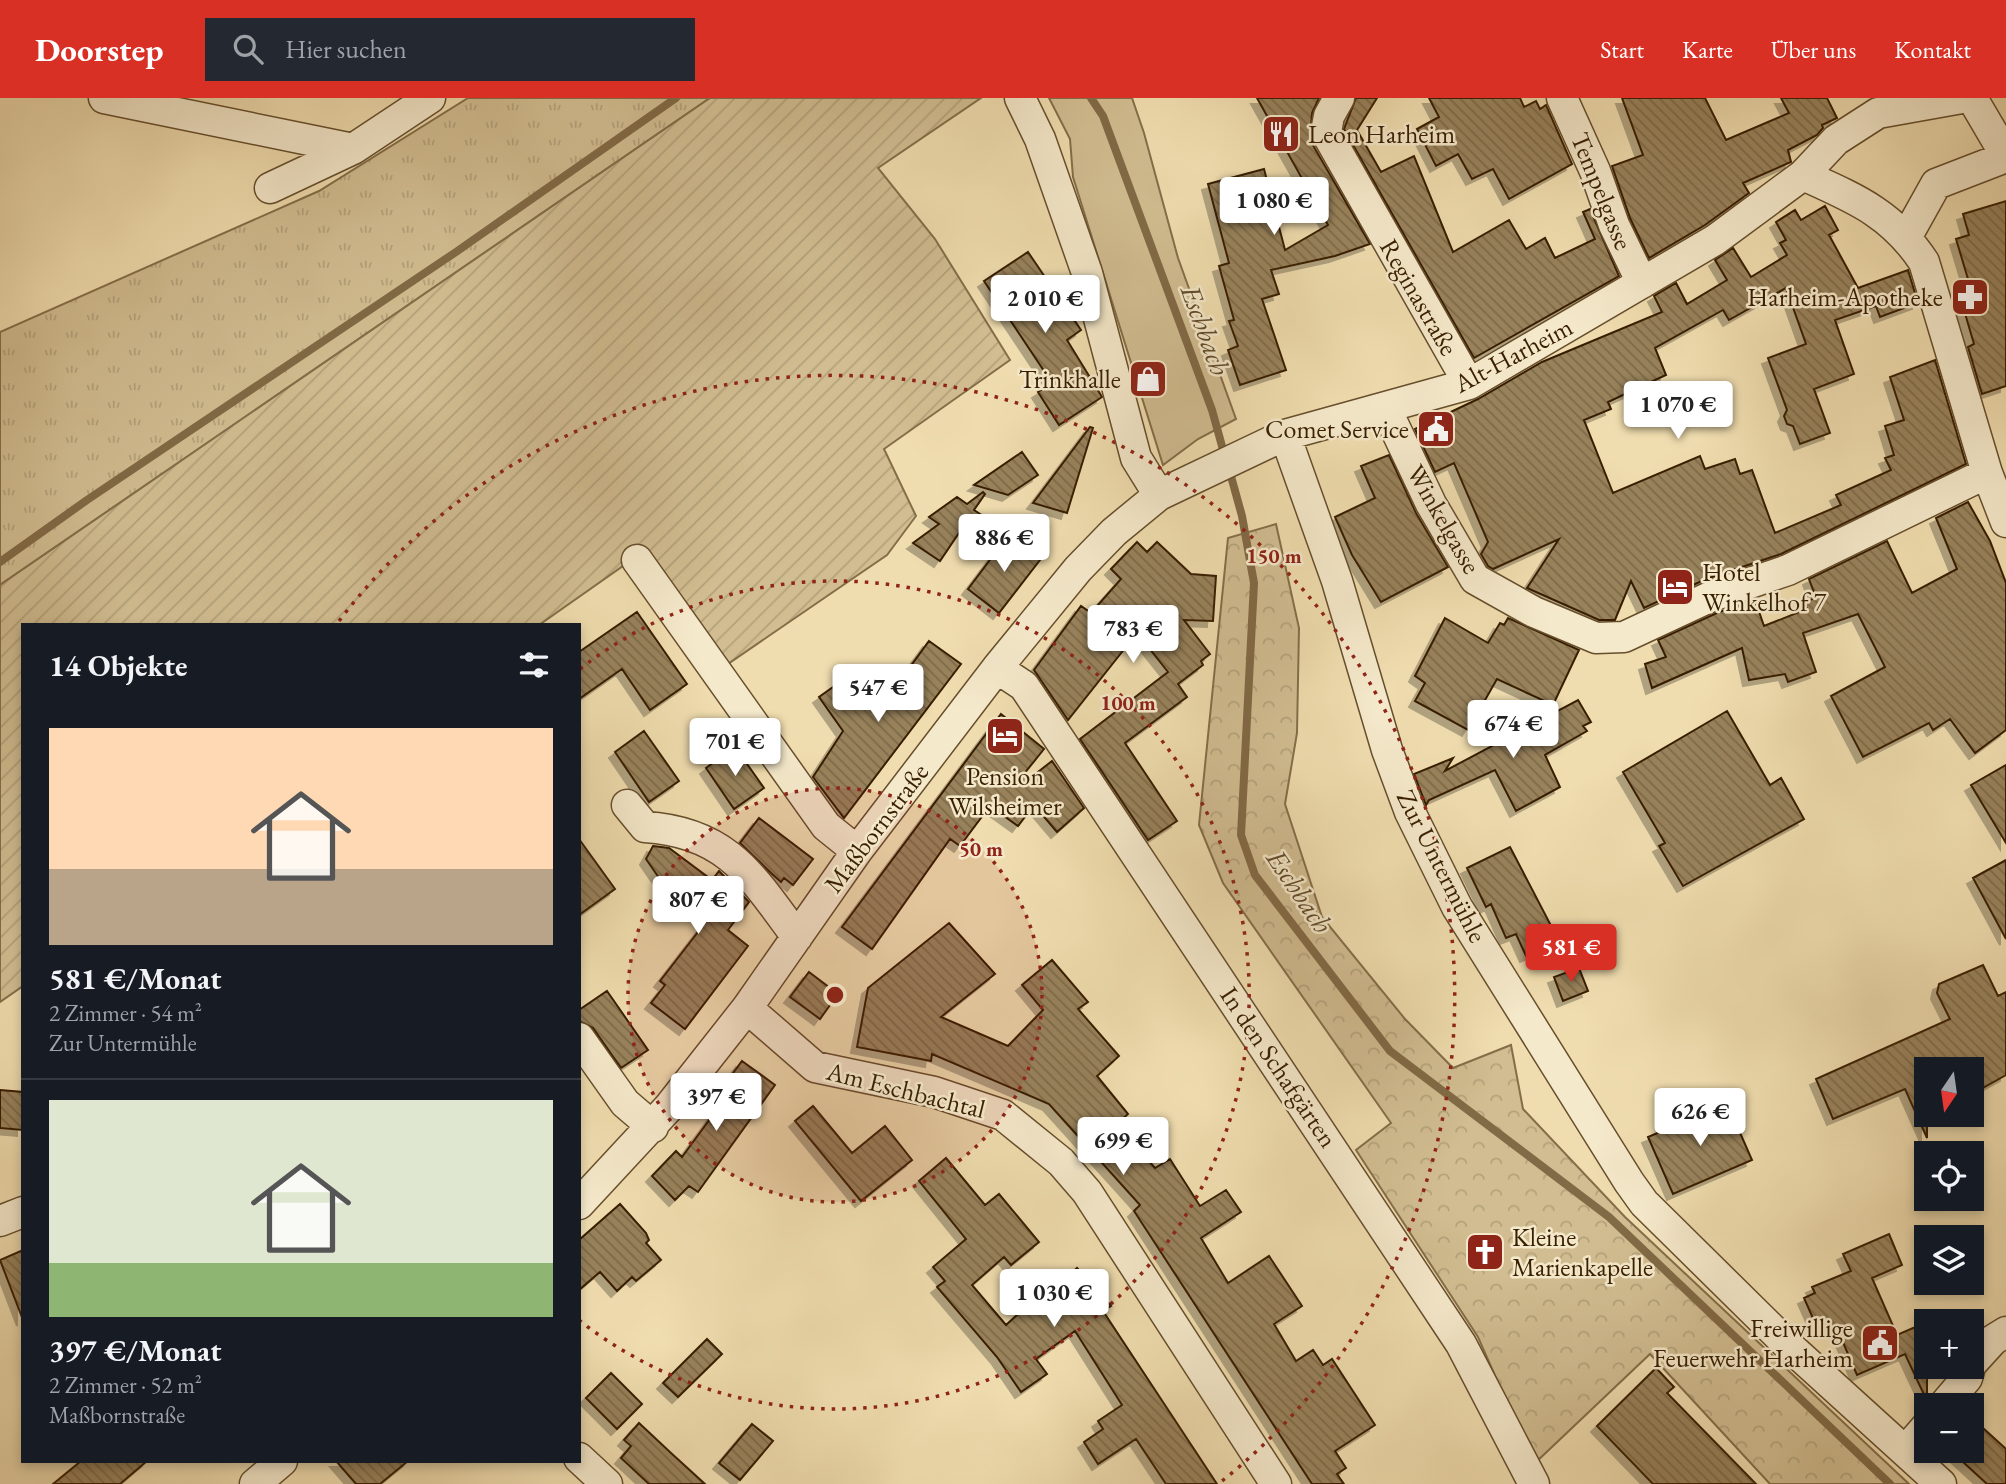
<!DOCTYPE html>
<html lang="de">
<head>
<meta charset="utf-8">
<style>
	:root { --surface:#171b24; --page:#242831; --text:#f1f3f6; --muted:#9ea1a6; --line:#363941; --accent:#d93025 }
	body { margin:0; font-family:"EB Garamond",serif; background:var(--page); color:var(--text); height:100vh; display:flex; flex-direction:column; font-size:26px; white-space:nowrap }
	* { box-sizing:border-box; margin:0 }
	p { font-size:23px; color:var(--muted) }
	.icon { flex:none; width:38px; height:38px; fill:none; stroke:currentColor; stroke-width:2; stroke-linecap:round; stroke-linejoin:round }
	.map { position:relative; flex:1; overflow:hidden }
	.details { position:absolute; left:21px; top:525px; width:560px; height:840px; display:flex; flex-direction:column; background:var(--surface); border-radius:0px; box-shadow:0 4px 10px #0003 }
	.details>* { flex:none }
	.needle { width:46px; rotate:193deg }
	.tools { position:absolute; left:1914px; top:959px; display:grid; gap:14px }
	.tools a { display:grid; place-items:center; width:70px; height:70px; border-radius:0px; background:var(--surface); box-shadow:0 4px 10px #0003; font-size:35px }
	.price { position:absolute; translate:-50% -60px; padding:0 16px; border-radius:7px; background:#fff; color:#222; font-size:23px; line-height:46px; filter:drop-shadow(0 2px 4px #0008) }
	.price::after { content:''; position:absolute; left:50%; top:42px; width:21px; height:16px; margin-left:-10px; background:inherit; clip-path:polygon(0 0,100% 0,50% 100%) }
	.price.selected { background:var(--accent); color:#fff }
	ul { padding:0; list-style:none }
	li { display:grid; align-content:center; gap:14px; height:371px; padding:0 28px }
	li+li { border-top:2px solid var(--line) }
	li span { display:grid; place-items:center; height:217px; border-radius:0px; color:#555 }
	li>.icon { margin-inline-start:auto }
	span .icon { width:126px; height:126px; fill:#fffc; stroke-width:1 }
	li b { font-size:30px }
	h2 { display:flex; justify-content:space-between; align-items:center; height:84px; padding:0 28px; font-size:30px }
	header { display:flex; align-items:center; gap:42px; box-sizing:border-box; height:98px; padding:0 35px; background:var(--accent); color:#fff }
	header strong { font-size:33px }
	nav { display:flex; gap:38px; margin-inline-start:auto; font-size:24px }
	.search { width:490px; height:63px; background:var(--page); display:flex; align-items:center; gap:18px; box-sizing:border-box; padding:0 24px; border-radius:0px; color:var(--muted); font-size:26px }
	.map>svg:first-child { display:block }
	.grass { fill:#d1bd91; stroke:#846e49; stroke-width:2 }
	.forest { fill:url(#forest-crowns); stroke:#846e49; stroke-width:2 }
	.park { fill:url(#park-tufts); stroke:#846e49; stroke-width:2 }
	.garden { fill:url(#garden-furrows); stroke:#846e49; stroke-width:2 }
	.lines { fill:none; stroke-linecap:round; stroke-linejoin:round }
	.stream { stroke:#816a46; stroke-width:8 }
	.building { fill:url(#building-back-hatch); stroke:#381f01; stroke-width:2; filter:url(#shadow) }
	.minor-casing { stroke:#664e2c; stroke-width:33 }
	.minor { stroke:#f5e9cb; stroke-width:30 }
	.ring { fill:none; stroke:#8f2418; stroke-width:3.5; stroke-dasharray:3.5 7 }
	.labels { text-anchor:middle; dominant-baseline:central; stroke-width:5; stroke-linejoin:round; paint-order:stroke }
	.poi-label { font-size:26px; fill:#381f01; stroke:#f5e9cb; text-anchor:end }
	.street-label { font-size:26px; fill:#381f01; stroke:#f5e9cb }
	.water-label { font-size:28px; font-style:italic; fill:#624b29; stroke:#f5e9cb }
	.centre { fill:#8f2418; stroke:#f5e9cb; stroke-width:3.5 }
	.ring-label { font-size:21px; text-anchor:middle; font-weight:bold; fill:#8f2418; stroke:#f5e9cb; stroke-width:5; stroke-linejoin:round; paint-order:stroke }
</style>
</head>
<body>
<header>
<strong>Doorstep</strong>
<div class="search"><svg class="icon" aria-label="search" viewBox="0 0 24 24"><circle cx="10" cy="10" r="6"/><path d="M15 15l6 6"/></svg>Hier suchen</div>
<nav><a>Start</a><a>Karte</a><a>Über uns</a><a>Kontakt</a></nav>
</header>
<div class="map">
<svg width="2006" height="1386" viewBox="0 0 2006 1386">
	<defs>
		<pattern id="forest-crowns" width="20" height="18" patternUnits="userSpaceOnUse" patternTransform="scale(1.75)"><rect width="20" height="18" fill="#d1bd91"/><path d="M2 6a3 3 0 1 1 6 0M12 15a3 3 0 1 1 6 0" fill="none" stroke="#b4a27b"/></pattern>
		<pattern id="park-tufts" width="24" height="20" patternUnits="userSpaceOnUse" patternTransform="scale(1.75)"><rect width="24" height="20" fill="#d1bd91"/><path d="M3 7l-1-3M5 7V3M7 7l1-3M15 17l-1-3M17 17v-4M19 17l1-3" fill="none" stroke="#b4a27b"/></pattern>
		<pattern id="garden-furrows" width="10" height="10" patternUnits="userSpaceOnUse" patternTransform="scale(1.75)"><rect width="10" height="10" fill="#d1bd91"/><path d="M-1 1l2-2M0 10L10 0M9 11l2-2" fill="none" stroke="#b4a27b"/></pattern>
		<pattern id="building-back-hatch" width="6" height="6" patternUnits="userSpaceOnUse" patternTransform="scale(1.75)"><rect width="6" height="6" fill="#98825b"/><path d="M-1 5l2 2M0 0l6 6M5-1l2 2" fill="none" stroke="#7d6a49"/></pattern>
		<filter id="shadow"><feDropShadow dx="-6" dy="6" stdDeviation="0" flood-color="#0004"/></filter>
	</defs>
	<rect width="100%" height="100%" fill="#f0ddaf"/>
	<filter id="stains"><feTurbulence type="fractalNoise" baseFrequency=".00286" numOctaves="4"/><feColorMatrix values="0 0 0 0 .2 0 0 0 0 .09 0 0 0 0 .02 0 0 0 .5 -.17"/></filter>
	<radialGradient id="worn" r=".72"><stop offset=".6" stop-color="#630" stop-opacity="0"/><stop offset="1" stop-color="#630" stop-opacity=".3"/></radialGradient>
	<path class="grass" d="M1049,0h83l12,35 34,125 58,161 -38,20 -35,26 -90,-288 -3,-38z"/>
	<path class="forest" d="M1276,426l23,104 -2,105 -12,71 37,113 83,102 48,49 58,-23 12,64 102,108 284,267h-139l-120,-130 -116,110 -56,-127 -122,-187 35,-27 -168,-240 -24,-58 29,-287z"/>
	<path class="park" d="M468,0h242l-710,487v-253l319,-141z"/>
	<path class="garden" d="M710,0h271l-103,70 57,71 75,121 -126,89 32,67 -29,39 -165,113 -79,-116 -104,73h-516v361l-23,16v-417z"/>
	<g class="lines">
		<path class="stream" d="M1091,0l12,18 109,294 13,47
			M1229,371l13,47 12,67 -13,252 14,40 135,176 219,166 281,267
			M0,464l87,-62 369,-248 220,-154"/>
	</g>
	<path class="building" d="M1257,0h62l-7,15 -2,27 60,104 -35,12 -64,14 8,24 -17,5 24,71 -46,15 -12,-35 10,-4 -9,-25 5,-1 -15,-54 10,-3 -21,-79 56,-15 21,81 43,-25z
		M1356,0h21l-20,32 24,42 33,-16 39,96 56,-32 17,29 19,-11 10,20 40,-19 -12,-27 7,-3 29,67 -145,82 -130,-229z
		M1429,0h91l4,9 12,-6 4,8 6,-4 26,59 -63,35 -16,-30 -21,10 -14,-25 -22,12 -19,-37 22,-12z
		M1622,0h83l21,42 63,-27 -8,-15h46l10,20 -15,7 1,3 -6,7 -29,15 3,12 -48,21 6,10 -44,32 -56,33 -19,-40 -18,-52 31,-11z
		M2006,103v185l-24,8 -14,-47 6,-3 -15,-51 9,-14 -12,-40 13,-4 -6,-21z
		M1825,108l13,24 -9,5 29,53 50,-18 10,33 -38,14 -4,-11 -41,14 19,54 -40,15 16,44 -30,11 -7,-18 -6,-2 -3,-8 3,-6 -19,-52 38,-14 -20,-56 -57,32 -6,-10 -68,38 11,27 -58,27 3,7 -27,11 29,73 87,-37 5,13 30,-10 5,15 12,-4 23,63 66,-28 -5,-10 55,-25 -6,-12 9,-3 -9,-29 19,-6 -14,-43 45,-17 31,104 -185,90 -75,25 -62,29 -13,-27 -16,39h-16l-72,-32 32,-49 -66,30 -5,-3 -7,-12 7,-12 -34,-79 -19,9 -20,-43 63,-30 64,-37 120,-50 -8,-16 22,-13 11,21 40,-24 -12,-20 18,-12 18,29 36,-22 -7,-12 6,-3 -10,-18 19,-12 6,10z
		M1028,154l53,78 -14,10 35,57 -43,28 -21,-33 14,-9 -68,-102z
		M1090,329l3,1 -26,85 -34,-10z
		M1022,354l16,23 -30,20 -34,-10z
		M1389,357l27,58 32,54 -67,35 -29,-47 -17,-38 40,-19 -14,-32z
		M983,394l2,2 -11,16 6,4 -15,10 -25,37 -27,-18 26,-19 -10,-7 28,-20 10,7z
		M1968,404l22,39 16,42v147l-31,23 -25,-34 -17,11 -4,-7 -66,34 -32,-61 54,-29 -27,-53 -55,19 13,39 -28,10 -3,-8 -36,6 -7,-32 -90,40 -7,-24 21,-7 -8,-17 61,-28 36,-12 9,26 43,-17 -3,-7 12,-4 -7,-19 78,-38 25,52 45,-24 -21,-51z
		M1008,438l32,24 -41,53 -31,-24z
		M1137,444l10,10 10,-10 34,32 25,2 -3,45 -29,-1 26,34 -9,7 2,4 -25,19 9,13 -62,46 52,78 -29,19 -68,-101 88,-67 -31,-39 -69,87 -34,-50 47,-64 10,7 30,-34 -10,-10z
		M637,514l50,72 -37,26 -28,-41 -43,30v-47z
		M1445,520l43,25 12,-20 4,2 4,-7 71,32 -26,55 -56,-26 -29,51 -53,-29 10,-18 -10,-7z
		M929,543l32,23 -117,154 -31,-41 30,-46 -24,-34 21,-15 14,18 26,-26 5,3 8,-10 11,8z
		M1578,602l13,22 -8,4 4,5 -42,24 15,32 -44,24 -21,-41 -66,30 -3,5 -12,-31 39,-16 -8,13z
		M1727,613l43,74 11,-7 23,41 -121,67 -24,-40 6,-3 -42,-71z
		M1001,616l43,35 -20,25 5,5 23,-18 32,47 -27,24 -23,-27 -16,21 -28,-20 -30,40 -10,-7 -78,110 -30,-22z
		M644,633l35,50 -30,21 -34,-50z
		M735,649l29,41 -30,21 -28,-41z
		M2006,667v78l-35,-58z
		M759,720l54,41 -20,26 -9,-7 -3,4 -10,-9 -31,-30z
		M579,741l36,50 -36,26z
		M653,748l16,2 43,32 7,-9 30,31 -21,28 20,16 -63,83 -34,-26 14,-18 -5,-4 48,-62 -42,-31 -20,-29z
		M1510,749l49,94 -33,15 -10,-22 -10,4 -15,-34 -5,3 -19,-39z
		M2006,762v79l-33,-61z
		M949,825l46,51 -54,43 67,29 35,-36 -21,-25 30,-25 36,42 -10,7 41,47 -22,20 31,38 -11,10 38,44 15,-9 30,47 26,-16 15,22 -40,26 27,45 41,-27 33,50 -28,18 22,37 17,-11 10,15 9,-6 43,66 -40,26 11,17 -9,6 7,10h-32l-178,-273 6,-6 -91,-101 -117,-50 -1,7 -74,-14 11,-59z
		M1983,867l15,31 8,-4v83l-34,19v-25h-45v69l-22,-49 -72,30 -17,-40 134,-60 -13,-26 2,-9z
		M1579,870l9,23 -25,10 -9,-24z
		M809,874l29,22 -18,25 -30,-22z
		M607,893l41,59 -27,18 -28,-40 -14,-7v-11z
		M742,963l33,24 -77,107 -9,-6 -14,14 -23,-24 24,-25 6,6 47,-64 -7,-5z
		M0,992l23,2v38l-23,-2z
		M1727,1005l25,57 -79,34 -25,-57z
		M813,1008l39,47 33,-27 27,34 -51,41 -66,-80z
		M946,1060l39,47 14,-11 40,48 -28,23 -7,-8 -32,28 34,40 25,-23 5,4 41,-38 34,38 -8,5 114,173h-51l-30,-45 -38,25 -14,-22 19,-13 -5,-8 24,-16 -47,-74 -39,28 11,15 -26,18 -24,-35 -60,-70 8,-6 -12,-14 33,-28 -47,-58z
		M620,1106l26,29 3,7 -3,3 15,17 -25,21 -4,-4 -15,14 -17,-19 -21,18v-50z
		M1889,1136l13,31 -30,13 25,57 30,-13v79l-22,-47 -48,21 -21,-49 -17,6 -15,-34 11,-5 -3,-6 39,-16 -8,-17z
		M23,1152v70l-23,-60z
		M707,1241l15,15 -44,43 -15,-14z
		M1656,1270l18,19 -7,6 89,91h-103l-56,-58z
		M611,1275l31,31 -25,25 -31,-31z
		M1972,1320l34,31v35h-19l-36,-33h21z
		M639,1325l32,30 34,31h-56l-28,-26 10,-12 -7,-6z
		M752,1326l21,17 -33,39 -21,-17z
		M81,1363h66l-27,23h-67z
		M336,1363h72l-28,23h-24z"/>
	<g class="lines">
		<defs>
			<path id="minor" d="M104,0l249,51
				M1020,0l20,41 47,134 49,185 23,37
				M1339,0l-10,18 -3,16 143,252
				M1562,0l33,73 19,54 28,58
				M1972,0l34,58
				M1803,77c51,23 89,38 121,87l63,211 19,49
				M270,90l83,-39 77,-51
				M1907,138l29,-52 70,-27
				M1386,311l45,95 44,75 59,33 62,26 28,-1 88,-41 76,-26 199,-97
				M1285,337l52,146 50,169 23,62 47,95 172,275 15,21 145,143 152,138
				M637,462l189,266 31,25
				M997,570l27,18 437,658 73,140
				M627,707l18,22c82,5 107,49 152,110
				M747,910l68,59 119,25 69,23 58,47 26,30 189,292
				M579,940l46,65 28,24
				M579,1106l90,-97 78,-99 110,-157 140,-183 81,-99 36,-37 45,-37 126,-60 184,-51 246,-144 88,-65 33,-35 42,-27 84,-15
				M0,1123l23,-9
				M1972,1265l21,-23 13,-8
				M1944,1307l23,-27 3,-11
				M1907,1351l20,-23
				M579,1360l28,26
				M255,1386l27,-23"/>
		</defs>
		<use href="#minor" class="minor-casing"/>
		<use href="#minor" class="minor"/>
	</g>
	<circle cx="835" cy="897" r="207" fill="#8f2418" fill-opacity=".12"/>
	<g class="ring">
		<circle cx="835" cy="897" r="207"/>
		<path d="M580 571A414 414 0 1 1 580 1223"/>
		<path d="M339 523A621 621 0 1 1 1222 1383"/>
	</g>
	<defs>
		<symbol id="restaurant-square" viewBox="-11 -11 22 22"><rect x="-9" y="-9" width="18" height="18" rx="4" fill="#8f2418" stroke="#f5e9cb"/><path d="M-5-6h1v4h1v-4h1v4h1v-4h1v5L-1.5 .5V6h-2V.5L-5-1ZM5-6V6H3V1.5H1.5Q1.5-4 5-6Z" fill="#fff"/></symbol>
		<symbol id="pharmacy-square" viewBox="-11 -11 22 22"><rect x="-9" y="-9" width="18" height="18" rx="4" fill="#8f2418" stroke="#f5e9cb"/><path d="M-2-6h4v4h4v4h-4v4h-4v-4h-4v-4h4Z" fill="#fff"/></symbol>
		<symbol id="shop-square" viewBox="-11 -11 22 22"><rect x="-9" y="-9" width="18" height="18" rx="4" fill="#8f2418" stroke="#f5e9cb"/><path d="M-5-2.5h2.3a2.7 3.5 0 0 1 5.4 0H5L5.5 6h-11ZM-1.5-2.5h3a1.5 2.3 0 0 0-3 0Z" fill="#fff"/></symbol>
		<symbol id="civic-square" viewBox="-11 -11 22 22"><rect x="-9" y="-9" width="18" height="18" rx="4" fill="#8f2418" stroke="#f5e9cb"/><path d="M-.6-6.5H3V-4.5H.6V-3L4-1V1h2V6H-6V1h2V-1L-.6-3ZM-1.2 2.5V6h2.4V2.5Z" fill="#fff"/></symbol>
		<symbol id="hotel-square" viewBox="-11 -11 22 22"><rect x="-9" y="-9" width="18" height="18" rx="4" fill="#8f2418" stroke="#f5e9cb"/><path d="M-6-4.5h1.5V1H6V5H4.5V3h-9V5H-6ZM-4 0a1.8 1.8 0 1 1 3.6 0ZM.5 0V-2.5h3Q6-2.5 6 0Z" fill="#fff"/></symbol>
		<symbol id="church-square" viewBox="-11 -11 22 22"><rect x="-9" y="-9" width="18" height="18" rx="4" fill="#8f2418" stroke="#f5e9cb"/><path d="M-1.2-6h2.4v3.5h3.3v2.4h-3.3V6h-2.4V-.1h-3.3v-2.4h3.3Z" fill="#fff"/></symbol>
	</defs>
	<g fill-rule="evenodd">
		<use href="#restaurant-square" x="1259" y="14" width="44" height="44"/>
		<use href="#pharmacy-square" x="1948" y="177" width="44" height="44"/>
		<use href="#shop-square" x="1126" y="259" width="44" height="44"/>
		<use href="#civic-square" x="1414" y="309" width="44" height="44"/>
		<use href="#hotel-square" x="1653" y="467" width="44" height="44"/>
		<use href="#hotel-square" x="983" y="616" width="44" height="44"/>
		<use href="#church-square" x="1463" y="1132" width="44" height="44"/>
		<use href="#civic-square" x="1858" y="1223" width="44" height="44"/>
	</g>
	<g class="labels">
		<g class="poi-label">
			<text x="1308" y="36" text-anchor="start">Leon Harheim</text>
			<text x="1943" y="199">Harheim-Apotheke</text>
			<text x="1121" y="281">Trinkhalle</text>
			<text x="1409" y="331">Comet Service</text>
			<text x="1702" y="474" text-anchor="start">Hotel<tspan x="1702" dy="30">Winkelhof 7</tspan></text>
			<text x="1005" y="678" text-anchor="middle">Pension<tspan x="1005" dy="30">Wilsheimer</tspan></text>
			<text x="1512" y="1139" text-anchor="start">Kleine<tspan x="1512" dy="30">Marienkapelle</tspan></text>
			<text x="1853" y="1230">Freiwillige<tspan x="1853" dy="30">Feuerwehr Harheim</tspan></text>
		</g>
		<g class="street-label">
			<text transform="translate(1602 93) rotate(68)">Tempelgasse</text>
			<text transform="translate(1419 199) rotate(60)">Reginastraße</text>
			<text transform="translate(1513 257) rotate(-28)">Alt-Harheim</text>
			<text transform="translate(1444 421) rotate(60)">Winkelgasse</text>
			<text transform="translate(876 730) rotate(-53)">Maßbornstraße</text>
			<text transform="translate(1442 768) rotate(63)">Zur Untermühle</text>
			<text transform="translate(1279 969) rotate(56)">In den Schafgärten</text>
			<text transform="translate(906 992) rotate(14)">Am Eschbachtal</text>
		</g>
		<g class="water-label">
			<text transform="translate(1206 232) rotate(70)">Eschbach</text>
			<text transform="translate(1300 793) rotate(56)">Eschbach</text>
		</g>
	</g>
	<circle cx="835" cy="897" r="10" class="centre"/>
	<g class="ring-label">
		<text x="1274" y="465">150 m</text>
		<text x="1128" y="612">100 m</text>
		<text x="981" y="758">50 m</text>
	</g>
	<rect width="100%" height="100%" filter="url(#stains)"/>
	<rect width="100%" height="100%" fill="url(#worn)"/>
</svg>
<div class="tools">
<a><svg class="needle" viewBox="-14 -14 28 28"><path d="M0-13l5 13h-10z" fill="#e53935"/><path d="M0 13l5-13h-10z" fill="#9ea1a6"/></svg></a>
<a><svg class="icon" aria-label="locate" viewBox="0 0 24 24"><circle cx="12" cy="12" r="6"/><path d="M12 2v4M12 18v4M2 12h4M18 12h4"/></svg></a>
<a><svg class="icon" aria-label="layers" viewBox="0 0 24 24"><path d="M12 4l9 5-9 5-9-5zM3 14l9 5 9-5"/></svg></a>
<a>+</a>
<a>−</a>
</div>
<b class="price" style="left:1274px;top:139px">1 080 €</b>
<b class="price" style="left:1045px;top:237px">2 010 €</b>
<b class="price" style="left:1678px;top:343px">1 070 €</b>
<b class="price" style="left:1004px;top:476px">886 €</b>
<b class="price" style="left:1133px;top:567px">783 €</b>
<b class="price" style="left:878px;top:626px">547 €</b>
<b class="price" style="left:1513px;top:662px">674 €</b>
<b class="price" style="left:735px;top:680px">701 €</b>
<b class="price" style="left:698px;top:838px">807 €</b>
<b class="price selected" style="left:1571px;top:886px">581 €</b>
<b class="price" style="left:716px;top:1035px">397 €</b>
<b class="price" style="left:1700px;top:1050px">626 €</b>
<b class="price" style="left:1123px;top:1079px">699 €</b>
<b class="price" style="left:1054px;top:1231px">1 030 €</b>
<section class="details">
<h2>14 Objekte<svg class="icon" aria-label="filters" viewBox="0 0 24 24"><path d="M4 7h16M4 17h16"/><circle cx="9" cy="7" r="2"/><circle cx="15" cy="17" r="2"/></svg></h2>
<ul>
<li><span style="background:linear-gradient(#ffd9b3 65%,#b9a48a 0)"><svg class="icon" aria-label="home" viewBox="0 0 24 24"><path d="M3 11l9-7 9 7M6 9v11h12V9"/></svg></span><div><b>581 €/Monat</b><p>2 Zimmer · 54 m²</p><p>Zur Untermühle</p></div></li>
<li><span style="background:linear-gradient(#dfe7d0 75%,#8fb573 0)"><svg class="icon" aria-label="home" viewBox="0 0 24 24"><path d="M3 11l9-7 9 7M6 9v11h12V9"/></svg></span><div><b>397 €/Monat</b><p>2 Zimmer · 52 m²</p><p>Maßbornstraße</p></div></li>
</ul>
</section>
</div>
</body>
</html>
